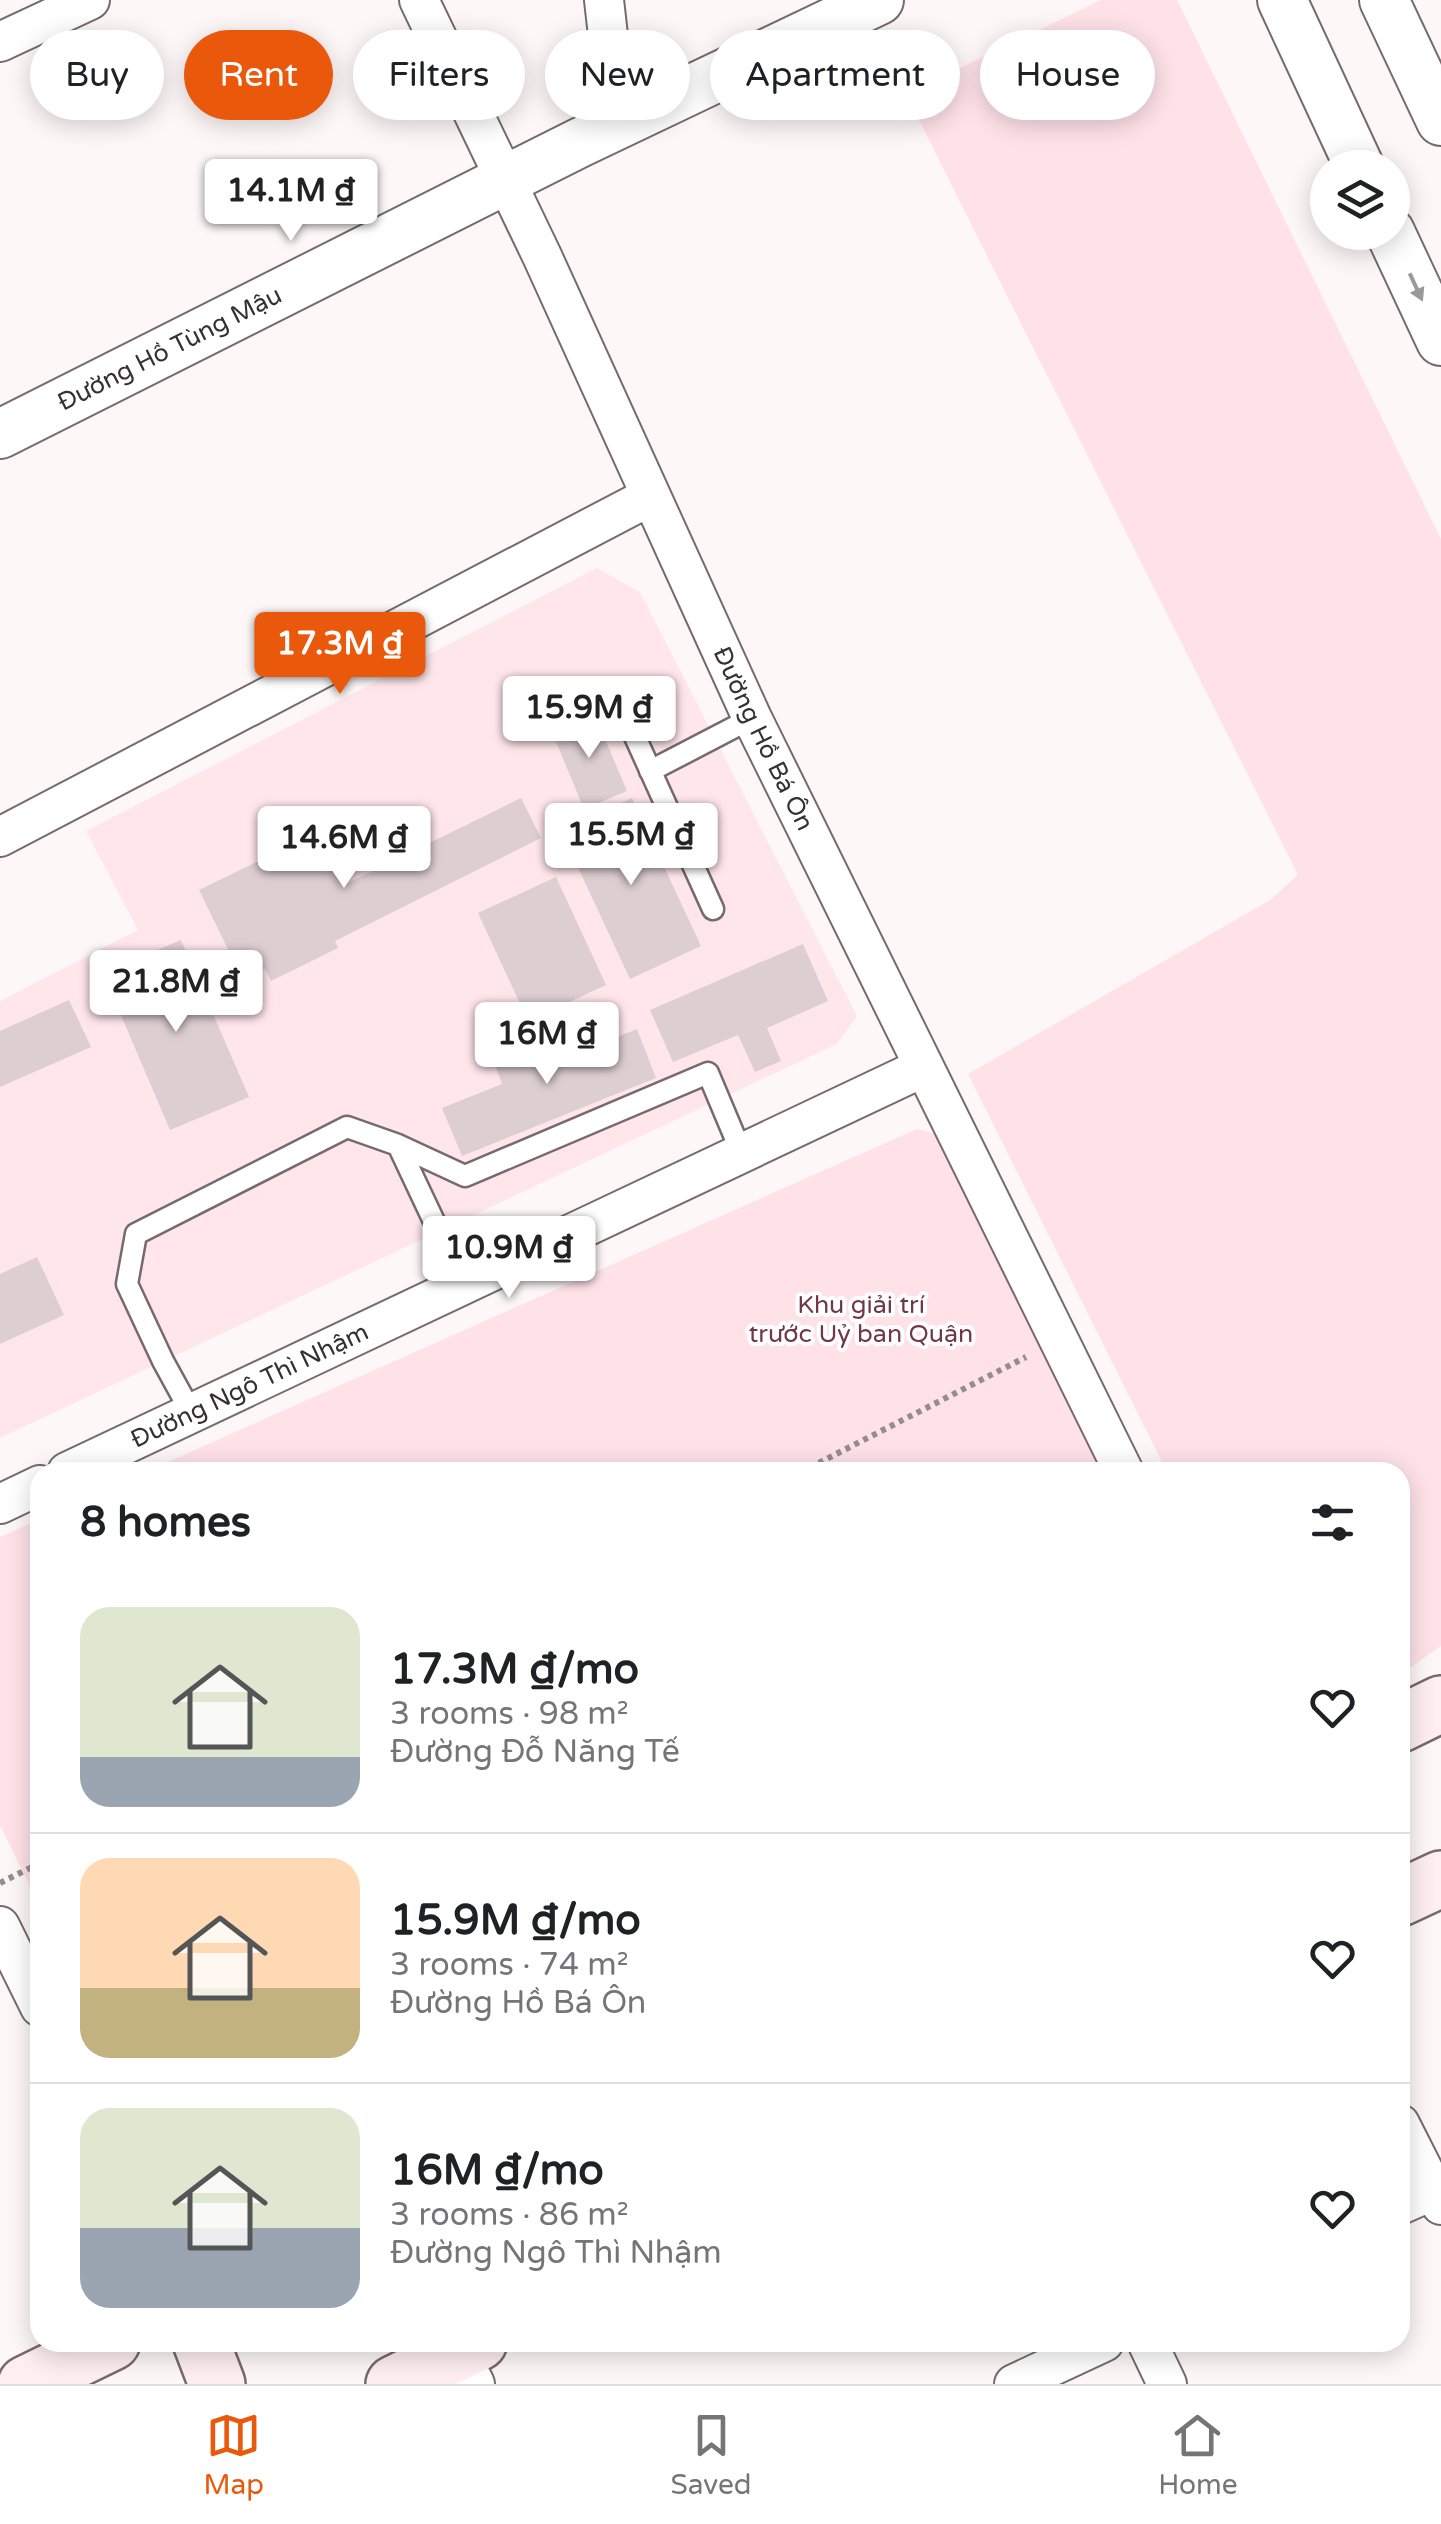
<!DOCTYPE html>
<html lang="en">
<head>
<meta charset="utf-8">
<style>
	:root { --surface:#fff; --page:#f2f2f2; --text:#202124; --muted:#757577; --line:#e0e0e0; --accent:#ea580c }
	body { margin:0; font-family:"Varela Round",sans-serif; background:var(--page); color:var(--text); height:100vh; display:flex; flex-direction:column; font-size:38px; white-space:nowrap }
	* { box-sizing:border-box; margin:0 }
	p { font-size:32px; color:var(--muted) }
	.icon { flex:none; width:55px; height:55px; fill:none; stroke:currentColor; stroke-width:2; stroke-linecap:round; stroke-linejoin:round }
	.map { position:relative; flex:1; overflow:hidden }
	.details { position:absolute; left:30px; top:1462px; width:1380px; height:890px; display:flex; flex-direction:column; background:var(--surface); border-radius:30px; box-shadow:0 5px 25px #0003 }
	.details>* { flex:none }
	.guide { position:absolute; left:30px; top:30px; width:1382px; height:90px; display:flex; gap:20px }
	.fabs { position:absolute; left:1310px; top:150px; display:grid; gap:20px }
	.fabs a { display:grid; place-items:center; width:100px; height:100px; border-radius:50%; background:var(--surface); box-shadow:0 5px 25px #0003; font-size:50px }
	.price { position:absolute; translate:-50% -85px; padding:0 22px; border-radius:10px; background:#fff; color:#222; font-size:32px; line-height:65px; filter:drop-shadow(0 2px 5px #0008) }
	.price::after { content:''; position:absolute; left:50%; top:60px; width:30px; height:22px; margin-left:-15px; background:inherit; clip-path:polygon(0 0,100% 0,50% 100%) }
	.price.selected { background:var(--accent); color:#fff }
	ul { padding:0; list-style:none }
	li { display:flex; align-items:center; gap:30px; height:250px; padding:0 50px }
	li+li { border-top:2px solid var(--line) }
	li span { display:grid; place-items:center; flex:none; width:280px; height:200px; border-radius:30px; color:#555 }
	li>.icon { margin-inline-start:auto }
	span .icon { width:120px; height:120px; fill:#fffc; stroke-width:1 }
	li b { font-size:42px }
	h2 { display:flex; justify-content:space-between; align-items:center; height:120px; padding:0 50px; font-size:42px }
	.pill { padding:0 35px; border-radius:45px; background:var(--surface); box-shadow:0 5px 25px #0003; font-size:35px; line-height:90px }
	.pill.selected { background:var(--accent); color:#fff }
	.menu { display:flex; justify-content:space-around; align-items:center; height:140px; border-top:2px solid var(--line); background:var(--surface); font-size:28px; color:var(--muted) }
	.menu a { display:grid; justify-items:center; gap:5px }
	.menu .selected { color:var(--accent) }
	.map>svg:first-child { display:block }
	.built { fill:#ffe6eb }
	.green { fill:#fee2e8 }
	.building { fill:#ddced1 }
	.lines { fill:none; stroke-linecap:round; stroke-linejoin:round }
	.service-casing { stroke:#776a6c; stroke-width:25 }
	.minor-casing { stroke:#776a6c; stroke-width:42 }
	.tertiary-casing { stroke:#776a6c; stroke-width:52 }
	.secondary-casing { stroke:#776a6c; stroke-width:60 }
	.path { stroke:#938d8e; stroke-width:6; stroke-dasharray:5 5; stroke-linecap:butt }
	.service { stroke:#fff; stroke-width:20 }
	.minor { stroke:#fff; stroke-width:38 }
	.tertiary { stroke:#fff; stroke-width:48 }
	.secondary { stroke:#feeef2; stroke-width:55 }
	.oneway { fill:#9a9898 }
	.labels { text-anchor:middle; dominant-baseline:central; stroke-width:8; stroke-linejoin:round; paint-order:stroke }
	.street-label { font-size:25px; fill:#363031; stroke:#fff }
	.park-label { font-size:25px; fill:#703847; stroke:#fff }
</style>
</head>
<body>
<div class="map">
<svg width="1441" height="2384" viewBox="0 0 1441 2384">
	<rect width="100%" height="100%" fill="#fdf7f8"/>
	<path class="built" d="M597,568l43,24 217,424 -20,28 -837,394v-437l138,-71 -52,-99z"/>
	<path class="green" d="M1101,0h76l264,539v1107l-41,29v-203h-233l-199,-398 302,-174 28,-25 -392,-781z
		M917,1129l15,4 13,9 170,330h-970z
		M40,1519v388l-40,-82v-288z"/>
	<path class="building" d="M594,713l33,78 -43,18 -33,-79z
		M521,798l20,40 -206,103 3,7 -67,33 -6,-12 -25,5 -41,-84 117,-57 26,53z
		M632,798l69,148 -71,33 -69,-148z
		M556,877l50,108 -78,36 -50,-108z
		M181,940l68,157 -79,33 -67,-157z
		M803,944l25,57 -61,27 14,33 -26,11 -17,-37 -65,27 -23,-52z
		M69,1000l22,47 -91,40v-56z
		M561,1029l12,26 64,-26 19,49 -194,78 -20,-48 60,-24 -10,-27z
		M37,1257l27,58 -64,29v-70z"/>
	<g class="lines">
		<defs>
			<path id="service" d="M627,719l86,190
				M650,771l102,-53
				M398,1145l67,31 243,-103 34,81
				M192,1414l-29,-53 -36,-77 9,-50 211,-107 51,18 66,140"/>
			<g id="minor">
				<path id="s1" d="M419,0l123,256 210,462 372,754"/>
				<path d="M604,0l14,124"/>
				<path d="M0,42l90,-42"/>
				<path d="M0,837l649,-340"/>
				<path id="s2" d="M67,1472l855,-404"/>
				<path d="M0,1504l40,-19"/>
				<path d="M0,1926l40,81"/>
				<path d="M1400,2124l41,81"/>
				<path d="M1400,2205l34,-15"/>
				<path d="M1147,2342l20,42"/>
				<path d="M459,2352l16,32"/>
				<path d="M1014,2384l90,-42"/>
			</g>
			<g id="tertiary">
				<path d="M1282,0l78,168"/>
				<path d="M1384,0l57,121"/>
				<path d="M1390,232l51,109"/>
				<path id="s3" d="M0,434l579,-291 300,-143"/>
			</g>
			<path id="secondary" d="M1400,1724l41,-20
				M1400,1898l41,-19
				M201,2342l16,42
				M26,2384l86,-42
				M394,2384l85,-42"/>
		</defs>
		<use href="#service" class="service-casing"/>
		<use href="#minor" class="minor-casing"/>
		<use href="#tertiary" class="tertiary-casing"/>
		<use href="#secondary" class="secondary-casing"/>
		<path class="path" d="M801,1472l225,-115
			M0,1883l40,-20"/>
		<use href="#service" class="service"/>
		<use href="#minor" class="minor"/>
		<use href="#tertiary" class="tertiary"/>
		<use href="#secondary" class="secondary"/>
	</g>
	<defs><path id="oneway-solid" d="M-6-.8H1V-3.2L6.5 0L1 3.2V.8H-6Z" transform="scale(2.5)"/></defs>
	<use class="oneway" href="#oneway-solid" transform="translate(1416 287) rotate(65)"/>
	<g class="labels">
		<g class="street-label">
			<text stroke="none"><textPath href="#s3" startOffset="190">Đường Hồ Tùng Mậu</textPath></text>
			<text stroke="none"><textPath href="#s1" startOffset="815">Đường Hồ Bá Ôn</textPath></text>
			<text stroke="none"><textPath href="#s2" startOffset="202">Đường Ngô Thì Nhậm</textPath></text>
		</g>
		<g class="park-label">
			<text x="861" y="1305">Khu giải trí<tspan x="861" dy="29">trước Uỷ ban Quận</tspan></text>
		</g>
	</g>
</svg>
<div class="fabs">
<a><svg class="icon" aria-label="layers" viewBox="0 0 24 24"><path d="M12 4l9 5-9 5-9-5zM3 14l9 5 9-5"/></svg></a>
</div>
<b class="price" style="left:291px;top:244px">14.1M ₫</b>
<b class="price selected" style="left:340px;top:697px">17.3M ₫</b>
<b class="price" style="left:589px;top:761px">15.9M ₫</b>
<b class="price" style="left:631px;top:888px">15.5M ₫</b>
<b class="price" style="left:344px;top:891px">14.6M ₫</b>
<b class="price" style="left:176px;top:1035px">21.8M ₫</b>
<b class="price" style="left:547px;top:1087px">16M ₫</b>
<b class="price" style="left:509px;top:1301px">10.9M ₫</b>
<div class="guide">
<a class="pill">Buy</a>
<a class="pill selected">Rent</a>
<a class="pill">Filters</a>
<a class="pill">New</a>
<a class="pill">Apartment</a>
<a class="pill">House</a>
</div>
<section class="details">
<h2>8 homes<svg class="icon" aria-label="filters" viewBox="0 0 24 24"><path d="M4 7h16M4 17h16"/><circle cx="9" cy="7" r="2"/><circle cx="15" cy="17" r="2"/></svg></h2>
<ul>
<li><span style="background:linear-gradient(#dfe7d0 75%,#9aa5b1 0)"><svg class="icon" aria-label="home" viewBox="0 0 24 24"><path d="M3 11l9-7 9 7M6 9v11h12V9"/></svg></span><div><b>17.3M ₫/mo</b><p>3 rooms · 98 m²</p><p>Đường Đỗ Năng Tế</p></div><svg class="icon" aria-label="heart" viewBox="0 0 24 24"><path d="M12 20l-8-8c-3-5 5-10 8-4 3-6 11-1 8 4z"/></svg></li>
<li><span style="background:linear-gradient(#ffd9b3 65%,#c2b280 0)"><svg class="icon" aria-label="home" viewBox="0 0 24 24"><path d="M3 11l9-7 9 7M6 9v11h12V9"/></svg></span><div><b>15.9M ₫/mo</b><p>3 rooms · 74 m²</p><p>Đường Hồ Bá Ôn</p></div><svg class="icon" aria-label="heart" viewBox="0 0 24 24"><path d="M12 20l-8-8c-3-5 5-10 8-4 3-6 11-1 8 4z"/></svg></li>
<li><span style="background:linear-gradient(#dfe7d0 60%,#9aa5b1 0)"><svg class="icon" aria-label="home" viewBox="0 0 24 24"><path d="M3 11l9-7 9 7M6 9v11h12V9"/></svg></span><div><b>16M ₫/mo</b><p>3 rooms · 86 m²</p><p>Đường Ngô Thì Nhậm</p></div><svg class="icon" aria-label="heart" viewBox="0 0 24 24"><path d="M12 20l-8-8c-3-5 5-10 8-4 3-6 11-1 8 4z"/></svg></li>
</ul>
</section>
</div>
<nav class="menu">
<a class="selected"><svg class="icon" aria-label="map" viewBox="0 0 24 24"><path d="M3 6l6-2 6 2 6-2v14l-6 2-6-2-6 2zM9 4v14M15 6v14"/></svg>Map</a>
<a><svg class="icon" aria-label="saved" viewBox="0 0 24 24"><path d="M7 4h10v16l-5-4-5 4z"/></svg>Saved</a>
<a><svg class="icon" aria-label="home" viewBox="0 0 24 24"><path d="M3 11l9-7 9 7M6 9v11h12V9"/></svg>Home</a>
</nav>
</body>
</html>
